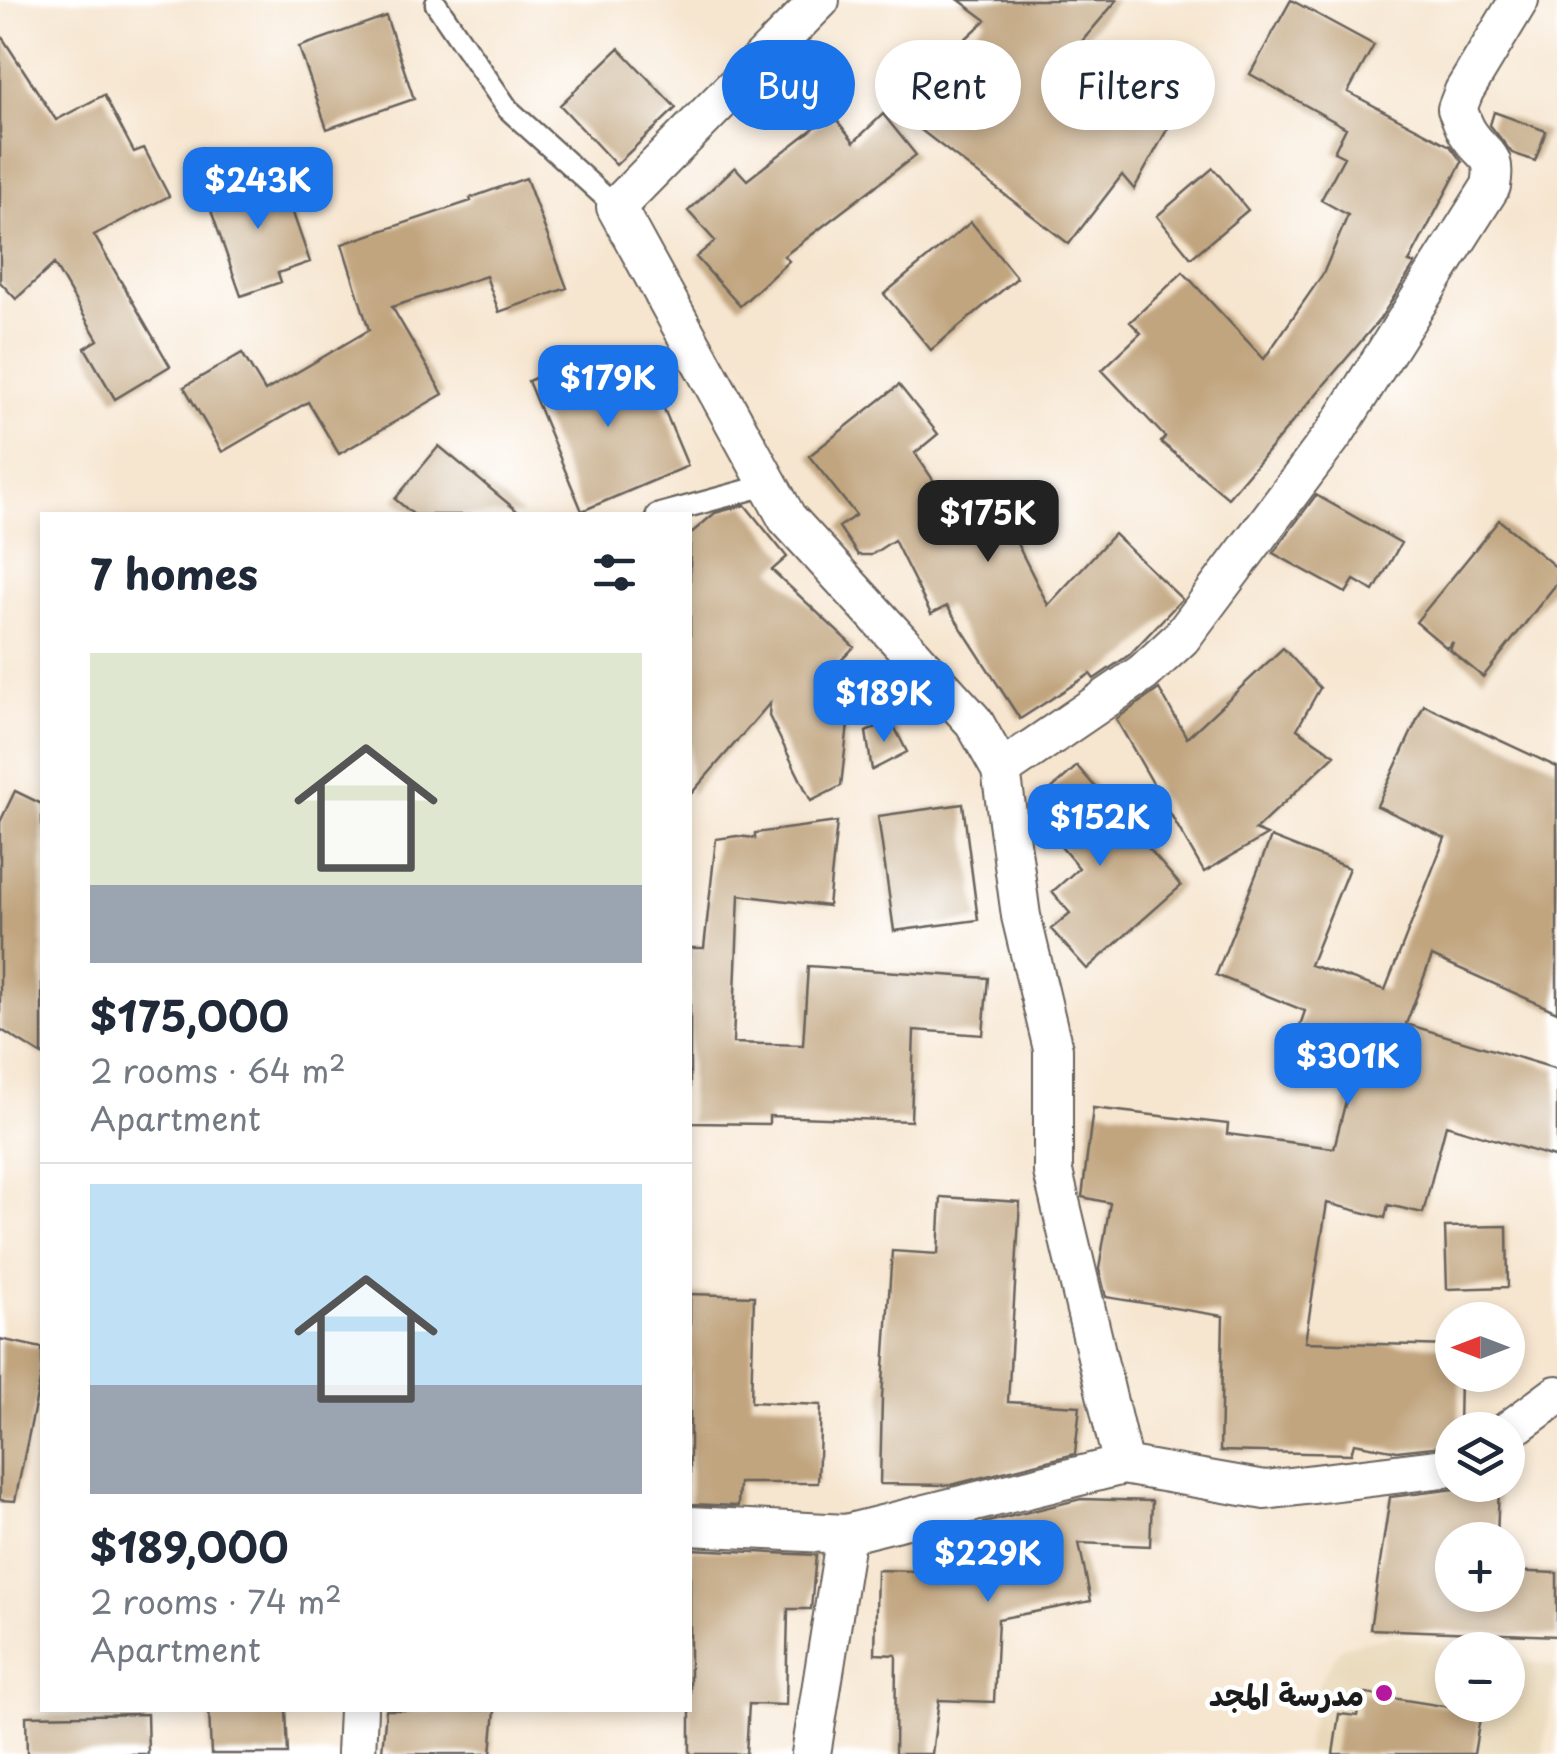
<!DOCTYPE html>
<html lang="en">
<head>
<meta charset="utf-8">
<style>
	:root { --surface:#fff; --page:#f6f6f7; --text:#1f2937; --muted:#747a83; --line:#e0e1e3; --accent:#1a73e8 }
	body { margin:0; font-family:"Playpen Sans","Playpen Sans Arabic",sans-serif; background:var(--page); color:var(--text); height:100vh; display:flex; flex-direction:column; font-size:38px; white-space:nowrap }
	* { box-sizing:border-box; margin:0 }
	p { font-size:32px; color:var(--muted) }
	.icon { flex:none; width:55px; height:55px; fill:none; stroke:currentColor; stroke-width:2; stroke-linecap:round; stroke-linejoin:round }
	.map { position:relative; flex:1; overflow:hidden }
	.drawer { position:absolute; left:40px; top:512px; width:652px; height:1200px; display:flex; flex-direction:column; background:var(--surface); border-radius:0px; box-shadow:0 5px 15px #0003 }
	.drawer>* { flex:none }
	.guide { position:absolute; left:722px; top:40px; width:682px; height:90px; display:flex; gap:20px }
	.needle { width:65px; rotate:270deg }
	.tools { position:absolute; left:1435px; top:1302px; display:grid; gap:20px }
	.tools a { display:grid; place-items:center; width:90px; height:90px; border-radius:50%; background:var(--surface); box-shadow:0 5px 15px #0003; font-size:50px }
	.price { position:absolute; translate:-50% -85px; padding:0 22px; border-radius:20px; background:var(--accent); color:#fff; font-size:32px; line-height:65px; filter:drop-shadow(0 2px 5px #0008) }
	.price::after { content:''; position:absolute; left:50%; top:60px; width:30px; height:22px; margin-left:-15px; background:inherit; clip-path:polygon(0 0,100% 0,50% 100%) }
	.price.on { background:#222; color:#fff }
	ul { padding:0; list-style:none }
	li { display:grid; align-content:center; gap:20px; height:530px; padding:0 50px }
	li+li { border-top:2px solid var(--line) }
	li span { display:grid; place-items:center; height:310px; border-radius:0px; color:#555 }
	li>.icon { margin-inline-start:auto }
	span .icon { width:180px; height:180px; fill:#fffc; stroke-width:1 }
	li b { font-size:42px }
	h2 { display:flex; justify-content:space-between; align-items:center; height:120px; padding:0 50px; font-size:42px }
	.tag { padding:0 35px; border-radius:45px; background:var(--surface); box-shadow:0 5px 15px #0003; font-size:35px; line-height:90px }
	.tag.on { background:var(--accent); color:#fff }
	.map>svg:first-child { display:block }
	.built { fill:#e9d9ba }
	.building { fill:#c1a57f }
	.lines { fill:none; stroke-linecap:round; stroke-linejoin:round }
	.lane-casing { stroke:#68625b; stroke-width:25 }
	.street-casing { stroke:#68625b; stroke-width:42 }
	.lane { stroke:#fff; stroke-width:20 }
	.street { stroke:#fff; stroke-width:38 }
	.poi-dot { fill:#b5179e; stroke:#fff; stroke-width:4 }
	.labels { text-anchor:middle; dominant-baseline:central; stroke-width:9; stroke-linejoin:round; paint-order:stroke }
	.poi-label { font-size:30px; font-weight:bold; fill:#1c1c1c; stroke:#fff; text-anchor:end }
</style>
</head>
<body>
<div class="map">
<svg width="1557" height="1754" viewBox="0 0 1557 1754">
	<rect width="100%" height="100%" fill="#fff"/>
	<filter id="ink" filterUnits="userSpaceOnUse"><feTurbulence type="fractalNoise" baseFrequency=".01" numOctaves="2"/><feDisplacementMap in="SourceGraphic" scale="20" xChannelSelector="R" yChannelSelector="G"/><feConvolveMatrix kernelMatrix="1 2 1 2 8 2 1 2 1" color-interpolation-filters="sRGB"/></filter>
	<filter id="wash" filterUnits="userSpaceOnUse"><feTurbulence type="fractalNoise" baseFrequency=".0048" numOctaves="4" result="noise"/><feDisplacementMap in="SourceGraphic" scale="40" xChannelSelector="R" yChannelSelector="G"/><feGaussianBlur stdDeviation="2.25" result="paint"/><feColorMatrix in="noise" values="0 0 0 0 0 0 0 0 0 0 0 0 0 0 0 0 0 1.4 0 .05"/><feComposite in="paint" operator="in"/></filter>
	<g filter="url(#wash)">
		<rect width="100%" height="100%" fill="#f6e5cf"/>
		<path class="built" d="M1392,1635l78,15h-18v55h56v-48l49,10 -14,87h-238l14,-73 22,-34z"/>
		<g id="blocks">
			<path class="building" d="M959,0h158l-56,66 108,60 -35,63 -12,-14 -53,69 -178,-137 95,-87z
				M1291,0l83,45 -26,47 102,54 12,16 -53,100 6,2 -35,55 -152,179 -67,-56 4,-5 -63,-67 39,-37 -11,-11 53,-50 81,87 59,-85 25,-59 -27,-15 23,-43 -10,-5 12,-24 -96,-54z
				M386,16l28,83 -87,30 -28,-82z
				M0,34l56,86 48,-25 30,57 10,-4 25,48 -75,39 76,131 -55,33 -30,-51 13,-8 -44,-76 -38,35 -16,-17z
				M619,48l57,60 -60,57 -56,-60z
				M1494,112l52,19 -11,30 -23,-8 -22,-28z
				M832,114l22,28 29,-28 33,41 -132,101 5,5 -49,45 -44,-49 19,-16 -27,-30 47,-44 12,13z
				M1213,168l35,42 -57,48 -34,-42z
				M278,170l32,92 -32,11 3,9 -40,14 -35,-100z
				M526,178l41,110 -68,24 -13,-36 -94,31 51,87 -104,60 -31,-52 -86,50 -38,-65 58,-34 23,38 104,-61 -27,-86 129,-43 -1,-3z
				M971,222l46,56 -86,72 -47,-56z
				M643,359l45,107 -106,45 -54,-130 47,-20 10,23z
				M899,385l39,49 -23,19 47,70 35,-19 51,101 66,-71 68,65 -53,56 -35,24 -4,-5 -70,45 -73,-113 -16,8 -37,-74 -23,15h-13l-19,-28 17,-12 -47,-59z
				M439,446l83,69h-108l-19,-16z
				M1316,495l85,48 -27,48 -20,-11 -8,13 -73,-40z
				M745,505l42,52 -15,13 82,77 -22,23 18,36 -9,80 -30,15 -42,-85 1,-13 -80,92v-261l25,-21z
				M1499,520l58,48v15l-74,94 -33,-27 3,-8 -6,6 -31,-26z
				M1283,648l37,40 -23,41 38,26 -80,75 12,5 -63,37 -88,-153 43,-30 28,49z
				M1424,705l133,62v245l-125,-56 -26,68 151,45v89l-111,-33 -23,88 -35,-8 -3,13 -58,-15 -22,139 147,4v29h8l-1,55h-7v15l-55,6 -43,-8 -3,11 -131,-3 3,-135 -117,-19 -7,-28 11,-66 -28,-6 11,-89 135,16 -1,10 107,14 15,-60 -63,-23 19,-54 -89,-36 55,-138 78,31 -39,97 75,25 60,-152 -68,-32z
				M891,720l16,32 -35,18 -6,-38z
				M1077,766l104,120 -94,83 -36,-40 19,-16 -18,-21 27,-24 -50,-59z
				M15,791l27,13v251l-42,-26v-207z
				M963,804l15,116 -84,11 -16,-115z
				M837,822l-9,84 -89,-11 -6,148 70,2 5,-79 180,12 -5,57 -69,-5 -3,91 -142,-5v8l-79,-1v-175h14l12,-109 21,-3 18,2v-5z
				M941,1197l79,5 -12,200 72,4 -5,48 -124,31 -71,-1 2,-87 10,-146 46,3z
				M1507,1226l1,61 -61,2 -2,-62z
				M690,1294l64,2 -3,106 70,3 -3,78h-79l-1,23 -48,-2z
				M0,1339l42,9v23l-27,130 -15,-1z
				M1465,1485h34l-2,55h-45v55h56v-24l49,2v63l-187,-7 20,-132 65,-8z
				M1081,1499l71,2 -2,45 -71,-3 12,58 -93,18 -4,83 -55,-2 -7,54h-37l1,-99 -21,-1 2,-84 117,3 -10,-50z
				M690,1549l126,6 -5,54h-23l-2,96 -37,-1 -3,50h-56z
				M1361,1693l120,19 -7,42h-141l6,-40 18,2z
				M209,1710h77l2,44h-77z
				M386,1710h109l-4,44h-101v-3h-8z
				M147,1714l1,40h-121l-1,-38z"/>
		</g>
	</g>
	<g filter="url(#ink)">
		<use href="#blocks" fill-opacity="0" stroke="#68625b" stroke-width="2.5"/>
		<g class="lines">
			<defs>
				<path id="lane" d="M436,4l72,105 108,98
					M657,515l110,-30"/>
				<path id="street" d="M820,0l-204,207 171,311 187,204 27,48 20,146 32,133v123l70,293
					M1001,770l142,-97 38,-35 155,-207 155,-245c6,-34 -7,-28 -23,-53 -5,-7 -7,-16 -11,-24l7,-18 55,-91
					M1508,1431l49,-36
					M690,1526l156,8 277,-69 142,25 187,-23
					M356,1754l2,-44
					M811,1754l35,-220"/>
			</defs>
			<use href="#lane" class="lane-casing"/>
			<use href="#street" class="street-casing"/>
			<use href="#lane" class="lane"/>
			<use href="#street" class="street"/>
		</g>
	</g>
	<circle class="poi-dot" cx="1384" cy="1693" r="10"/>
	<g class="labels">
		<g class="poi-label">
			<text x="1364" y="1693">مدرسة المجد</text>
		</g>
	</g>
</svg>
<div class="tools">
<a><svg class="needle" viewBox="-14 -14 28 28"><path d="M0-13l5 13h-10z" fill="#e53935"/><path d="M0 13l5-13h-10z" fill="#747a83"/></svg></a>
<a><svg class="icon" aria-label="layers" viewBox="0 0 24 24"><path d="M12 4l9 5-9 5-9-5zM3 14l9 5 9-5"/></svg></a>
<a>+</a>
<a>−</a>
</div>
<b class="price" style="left:258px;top:232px">$243K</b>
<b class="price" style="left:608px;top:430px">$179K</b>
<b class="price on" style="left:988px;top:565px">$175K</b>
<b class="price" style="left:884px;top:745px">$189K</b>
<b class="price" style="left:1100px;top:869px">$152K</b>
<b class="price" style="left:1348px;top:1108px">$301K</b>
<b class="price" style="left:988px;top:1605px">$229K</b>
<div class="guide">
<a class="tag on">Buy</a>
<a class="tag">Rent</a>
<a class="tag">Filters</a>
</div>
<section class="drawer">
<h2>7 homes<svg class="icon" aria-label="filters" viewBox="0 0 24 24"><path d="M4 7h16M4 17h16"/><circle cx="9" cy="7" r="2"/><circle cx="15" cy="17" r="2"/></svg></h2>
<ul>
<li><span style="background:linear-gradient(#dfe7d0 75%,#9aa5b1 0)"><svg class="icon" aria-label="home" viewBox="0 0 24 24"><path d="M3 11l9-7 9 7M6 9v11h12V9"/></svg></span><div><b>$175,000</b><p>2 rooms · 64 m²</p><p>Apartment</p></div></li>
<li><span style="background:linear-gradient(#bfe0f5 65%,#9aa5b1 0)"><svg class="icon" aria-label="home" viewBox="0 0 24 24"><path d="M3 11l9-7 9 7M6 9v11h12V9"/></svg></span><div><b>$189,000</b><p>2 rooms · 74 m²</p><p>Apartment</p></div></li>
</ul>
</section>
</div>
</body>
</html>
